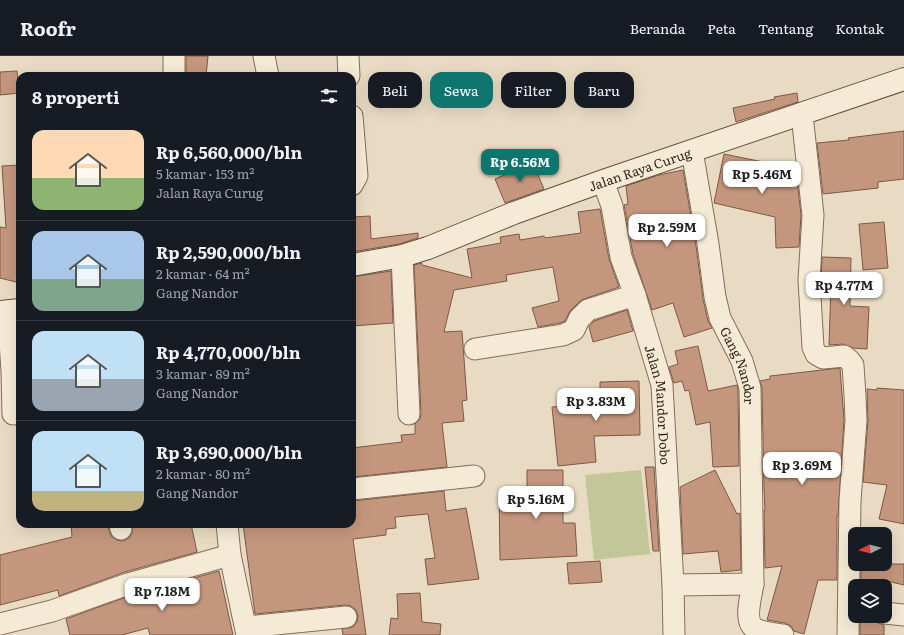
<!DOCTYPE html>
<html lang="id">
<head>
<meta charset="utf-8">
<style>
	:root { --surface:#171b24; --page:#242831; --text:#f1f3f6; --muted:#9ea1a6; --line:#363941; --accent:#0f766e }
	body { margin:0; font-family:Literata,serif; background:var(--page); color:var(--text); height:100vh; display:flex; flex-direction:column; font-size:15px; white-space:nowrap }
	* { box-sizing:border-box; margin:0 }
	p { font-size:13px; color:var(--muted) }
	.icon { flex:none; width:22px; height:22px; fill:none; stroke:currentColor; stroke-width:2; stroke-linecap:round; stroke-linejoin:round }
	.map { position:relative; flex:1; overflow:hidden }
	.side { position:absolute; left:16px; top:16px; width:340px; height:456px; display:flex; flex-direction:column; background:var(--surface); border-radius:12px; box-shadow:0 4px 16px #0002 }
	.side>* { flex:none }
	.hud { position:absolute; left:368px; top:16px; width:380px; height:36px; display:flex; gap:8px }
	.needle { width:26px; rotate:264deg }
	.controls { position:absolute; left:848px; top:471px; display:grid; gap:8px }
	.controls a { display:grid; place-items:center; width:44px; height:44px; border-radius:8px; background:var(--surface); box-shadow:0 4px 16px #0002; font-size:20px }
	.price { position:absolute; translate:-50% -34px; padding:0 9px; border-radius:8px; background:#fff; color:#222; font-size:13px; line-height:26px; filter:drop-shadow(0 1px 2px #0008) }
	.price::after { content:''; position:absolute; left:50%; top:24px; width:12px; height:9px; margin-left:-6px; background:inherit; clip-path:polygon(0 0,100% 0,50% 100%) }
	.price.current { background:var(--accent); color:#fff }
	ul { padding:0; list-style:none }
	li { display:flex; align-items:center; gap:12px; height:100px; padding:0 16px }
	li+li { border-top:1px solid var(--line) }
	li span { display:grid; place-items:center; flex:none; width:112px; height:80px; border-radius:12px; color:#555 }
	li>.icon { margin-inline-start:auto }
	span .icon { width:48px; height:48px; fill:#fffc; stroke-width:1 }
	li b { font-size:17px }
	h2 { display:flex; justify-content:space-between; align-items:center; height:48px; padding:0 16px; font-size:17px }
	.pill { padding:0 14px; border-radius:12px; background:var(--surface); box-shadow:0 4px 16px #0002; font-size:14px; line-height:36px }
	.pill.current { background:var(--accent); color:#fff }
	header { display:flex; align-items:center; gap:24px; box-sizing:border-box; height:56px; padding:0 20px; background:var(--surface); border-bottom:1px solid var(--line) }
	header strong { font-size:19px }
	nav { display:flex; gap:22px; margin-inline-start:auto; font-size:14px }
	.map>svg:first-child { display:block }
	.green { fill:#c3c698 }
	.building { fill:#c4967d; stroke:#7e5844 }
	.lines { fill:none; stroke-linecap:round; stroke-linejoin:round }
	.street-casing { stroke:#826e5c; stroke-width:23 }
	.secondary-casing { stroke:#634f3f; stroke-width:24 }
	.street { stroke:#f5ead5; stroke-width:21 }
	.secondary { stroke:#f5ead5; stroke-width:22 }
	.labels { text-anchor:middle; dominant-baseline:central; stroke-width:3.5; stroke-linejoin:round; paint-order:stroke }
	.street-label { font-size:13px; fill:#33271e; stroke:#f1e6d2 }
</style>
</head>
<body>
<header>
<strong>Roofr</strong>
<nav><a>Beranda</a><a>Peta</a><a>Tentang</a><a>Kontak</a></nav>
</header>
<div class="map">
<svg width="904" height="579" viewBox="0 0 904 579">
	<rect width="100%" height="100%" fill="#e9dbc3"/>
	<path class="green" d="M641,414l9,84 -56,6 -9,-85z"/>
	<path class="building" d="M186,0h22l-2,20h-20z
		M17,15l3,22 -20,2v-23z
		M797,37l1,9 -62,20 -3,-14 42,-9 -1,-2z
		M904,75v48l-26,3v6l-55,6 -6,-51 32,-3 -1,-2z
		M724,98l54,11 -2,9 20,-3 5,44 -2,32 -23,1 -1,-31 -61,-14z
		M533,107l11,26 -39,14 -10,-24z
		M20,109v118l-20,-5v-51l6,1 -4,-62z
		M683,114l13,76 7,53 5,22 4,7 -28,9 -11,-34 -21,7 -19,-56 -9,-49 4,-1 -2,-18 33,-11z
		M600,153l9,50 10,28 -35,12 -4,2 -10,10 -5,10 -5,2 -22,4 -6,-19 27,-7 -6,-34 -47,8 1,6 -53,9 -10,42 18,-1 5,69 -5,1 2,20 -22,2 5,44 -95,10v-29l50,-6 -1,-7 14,-1v-10l5,-5 1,-6 -7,-148 8,-2v2l50,13 -5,-29 34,-6 -1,-6 19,-3 1,6 24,-4 1,2 36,-5 -3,-21z
		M370,160l1,23 47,-6v5l-19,6 -47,8v-35z
		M884,166l4,46 -25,2 -4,-46z
		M822,201l29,1 -1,48 19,1 -2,42 -14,-1 -10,-4 -14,1 2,-61h-10z
		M391,215l2,52 -41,3v-49z
		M627,254l6,21 -40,11 -4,-15 5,-6z
		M698,290l10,45 29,-6 1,5 1,76 -26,1 -3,-45 -14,3 -7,-35 -4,1 -3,-10 -8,2 -5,-16 9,-3 -3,-13z
		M840,312l4,52 -6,96h-1v64h-19l-14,54 -10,-3 -3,-5 -6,-3 -18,-3 15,-54 -17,2 -1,-58h1l-1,-21 -2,-101 -2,-7 10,-2v-3z
		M639,325l1,54 -46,1 2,26 -38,4 -6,-59 48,-5v-20z
		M877,332l27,2v134l-25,-5 8,-34 -24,-3 5,-61 -1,-32 10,1z
		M645,411h9l5,84h-6z
		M527,414h36v53h12l2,33 -77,4 -1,-68h28z
		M715,414l22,44 3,-1 1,57 -20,2 -3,-21 -35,3 -3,-67z
		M444,435l2,20 20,-3 13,71 -51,6 -3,-26 10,-1 -7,-44 -33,3 1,11 -10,1v6l-33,4 13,96h-23l-1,-6 11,-2 4,-5 1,-6 -2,-6 -5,-4 -6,-1 -90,9 -12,-90h109v-23z
		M71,468h37l1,7 3,6 5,3 6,1 6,-3 3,-5v-9h59l6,28 -72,20 -66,24 -1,-6 -58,15v-50l72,-18z
		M600,505l2,21 -33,2 -2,-21z
		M861,508h43v21l-22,-5 1,6h-22z
		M219,515l14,64h-83l-2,-7 -26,7h-52l-4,-16 66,-24z
		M420,537l2,29 19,2 -1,11h-51l2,-17 7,1 -1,-25z
		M874,562l4,5 6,2v10h-24v-16z"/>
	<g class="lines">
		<defs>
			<g id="street">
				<path d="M174,0v20"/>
				<path d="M264,0l4,20"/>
				<path d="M348,0l1,20"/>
				<path d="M802,59l11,100 -4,65 4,67 3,7 7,4 21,-2 5,4 4,5 2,31 1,24 -6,81 -2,134"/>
				<path d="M352,60l5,60 -5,9"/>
				<path id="s1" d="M692,95l16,93 7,53 5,21 22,43 8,27 3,196c-2,13 -11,41 5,46 8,3 17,4 25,5"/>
				<path id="s2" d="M603,125l9,25 9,51 14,38 27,90 11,200 1,50"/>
				<path d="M402,200l7,158"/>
				<path d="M8,255l4,60 1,43"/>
				<path d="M475,293l88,-14 11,-5 5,-11 9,-9 47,-15"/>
				<path d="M352,433l122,-13"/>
				<path d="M120,468l1,5"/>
				<path d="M227,468l3,31 17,80"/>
				<path d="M673,529l80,-1"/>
				<path d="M885,557l19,2"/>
				<path d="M0,568l52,-13 76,-27 102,-29"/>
				<path d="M246,571l100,-10"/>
			</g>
			<g id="secondary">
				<path id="s3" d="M352,209l50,-9 26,-8 86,-35 89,-32 301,-102"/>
				<path d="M0,256l20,-2"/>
			</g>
		</defs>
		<use href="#street" class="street-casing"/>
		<use href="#secondary" class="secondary-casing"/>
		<use href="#street" class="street"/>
		<use href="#secondary" class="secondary"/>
	</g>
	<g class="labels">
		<g class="street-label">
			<text stroke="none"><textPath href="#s3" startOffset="304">Jalan Raya Curug</textPath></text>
			<text stroke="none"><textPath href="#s1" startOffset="221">Gang Nandor</textPath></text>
			<text stroke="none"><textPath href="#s2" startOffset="232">Jalan Mandor Dobo</textPath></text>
		</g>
	</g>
</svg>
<div class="controls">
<a><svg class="needle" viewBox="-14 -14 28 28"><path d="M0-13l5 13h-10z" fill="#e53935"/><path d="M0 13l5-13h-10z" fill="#9ea1a6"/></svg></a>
<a><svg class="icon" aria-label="layers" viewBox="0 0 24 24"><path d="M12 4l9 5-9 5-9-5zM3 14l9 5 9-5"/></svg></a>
</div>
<b class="price current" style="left:520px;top:127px">Rp 6.56M</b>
<b class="price" style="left:762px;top:139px">Rp 5.46M</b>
<b class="price" style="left:667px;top:192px">Rp 2.59M</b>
<b class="price" style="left:844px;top:250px">Rp 4.77M</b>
<b class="price" style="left:596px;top:366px">Rp 3.83M</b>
<b class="price" style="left:802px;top:430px">Rp 3.69M</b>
<b class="price" style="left:536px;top:464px">Rp 5.16M</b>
<b class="price" style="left:162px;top:556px">Rp 7.18M</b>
<div class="hud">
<a class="pill">Beli</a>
<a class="pill current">Sewa</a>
<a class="pill">Filter</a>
<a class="pill">Baru</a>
</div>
<section class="side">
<h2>8 properti<svg class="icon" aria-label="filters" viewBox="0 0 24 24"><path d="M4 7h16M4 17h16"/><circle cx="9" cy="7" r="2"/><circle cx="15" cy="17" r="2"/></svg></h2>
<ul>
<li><span style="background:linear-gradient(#ffd9b3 60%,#8fb573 0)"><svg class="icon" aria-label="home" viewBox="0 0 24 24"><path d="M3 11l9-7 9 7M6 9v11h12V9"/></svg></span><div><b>Rp 6,560,000/bln</b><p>5 kamar · 153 m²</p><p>Jalan Raya Curug</p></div></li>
<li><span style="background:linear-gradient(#a9c7e8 60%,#7fa58c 0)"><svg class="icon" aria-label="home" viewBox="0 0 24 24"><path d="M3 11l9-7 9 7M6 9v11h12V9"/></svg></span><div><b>Rp 2,590,000/bln</b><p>2 kamar · 64 m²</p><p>Gang Nandor</p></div></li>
<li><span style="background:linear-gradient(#bfe0f5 60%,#9aa5b1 0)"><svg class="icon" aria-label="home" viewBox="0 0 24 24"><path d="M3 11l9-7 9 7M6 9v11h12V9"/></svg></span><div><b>Rp 4,770,000/bln</b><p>3 kamar · 89 m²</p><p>Gang Nandor</p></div></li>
<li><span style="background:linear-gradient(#bfe0f5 75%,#c2b280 0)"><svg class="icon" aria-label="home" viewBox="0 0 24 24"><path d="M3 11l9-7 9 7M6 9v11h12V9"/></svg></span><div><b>Rp 3,690,000/bln</b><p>2 kamar · 80 m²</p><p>Gang Nandor</p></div></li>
</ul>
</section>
</div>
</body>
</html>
